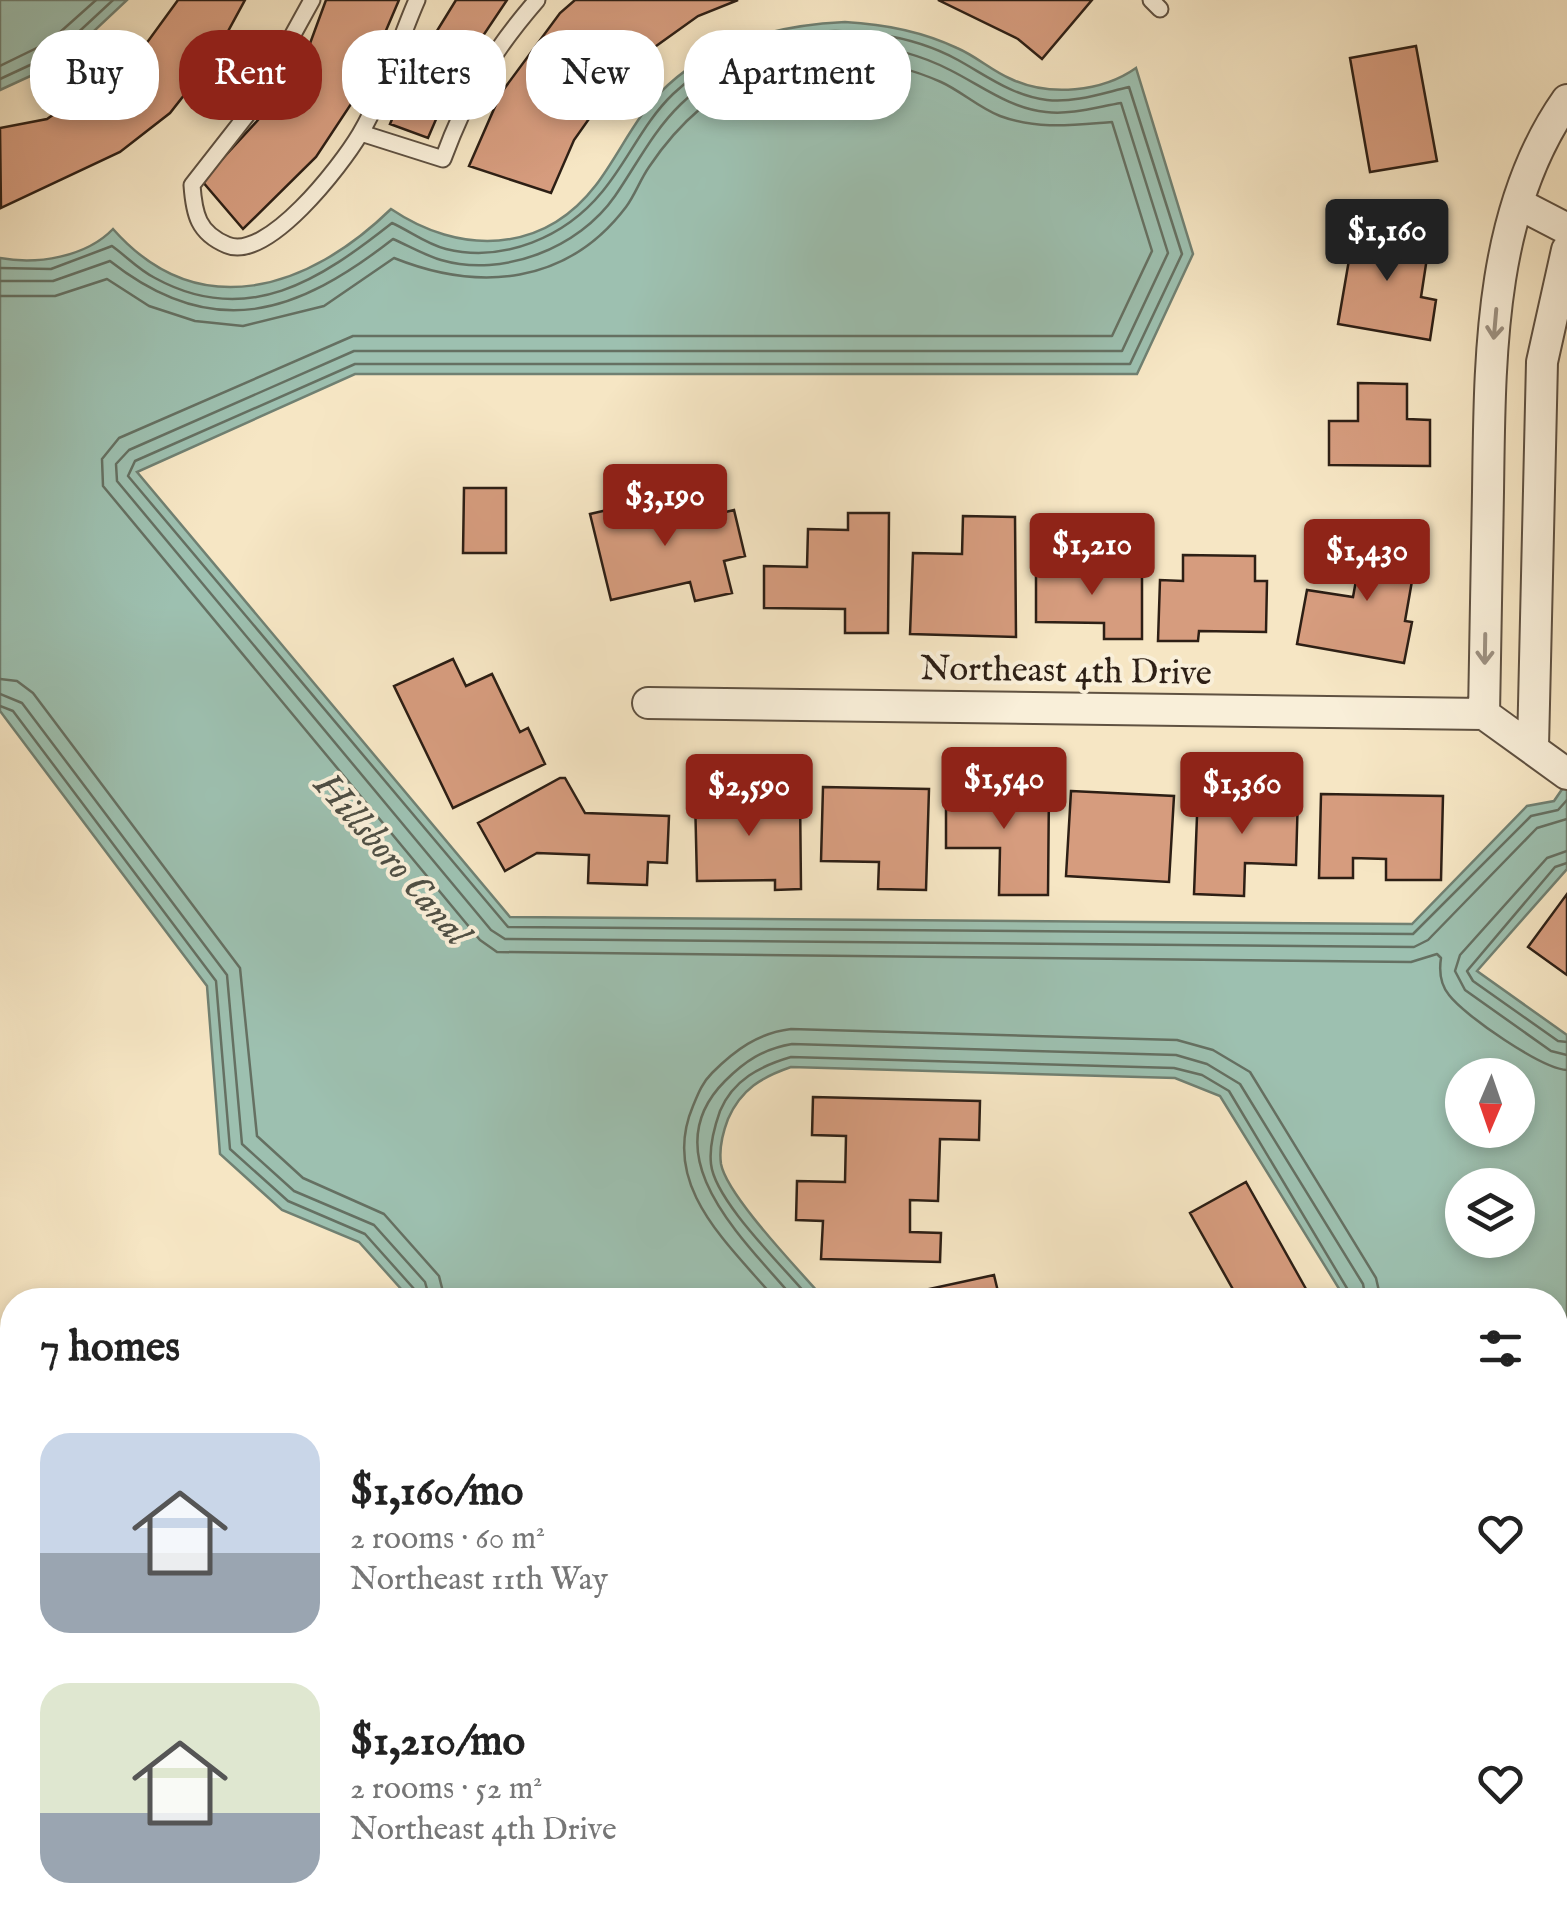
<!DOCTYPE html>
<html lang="en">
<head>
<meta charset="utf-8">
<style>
	:root { --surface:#fff; --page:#f6f6f6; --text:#222; --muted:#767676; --accent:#8f2418 }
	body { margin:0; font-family:"IM FELL English",serif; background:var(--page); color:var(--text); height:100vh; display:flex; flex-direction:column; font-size:38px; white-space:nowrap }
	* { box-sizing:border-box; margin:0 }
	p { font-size:32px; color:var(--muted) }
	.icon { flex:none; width:55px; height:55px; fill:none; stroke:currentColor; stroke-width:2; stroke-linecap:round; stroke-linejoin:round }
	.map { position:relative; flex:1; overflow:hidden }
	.sheet { position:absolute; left:0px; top:1288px; width:1568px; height:642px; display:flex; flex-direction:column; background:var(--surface); border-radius:40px 40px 0 0; box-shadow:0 5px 15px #0003 }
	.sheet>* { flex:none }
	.guide { position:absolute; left:30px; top:30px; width:1000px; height:90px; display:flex; gap:20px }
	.needle { width:65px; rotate:182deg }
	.tools { position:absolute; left:1445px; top:1058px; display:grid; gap:20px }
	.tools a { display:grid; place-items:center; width:90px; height:90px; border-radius:50%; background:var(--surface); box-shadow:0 5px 15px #0003; font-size:50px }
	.price { position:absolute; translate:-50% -85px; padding:0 22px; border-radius:10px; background:var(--accent); color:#fff; font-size:32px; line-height:65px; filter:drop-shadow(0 2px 5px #0008) }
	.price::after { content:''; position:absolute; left:50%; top:60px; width:30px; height:22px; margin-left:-15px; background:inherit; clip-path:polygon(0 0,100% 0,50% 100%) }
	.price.on { background:#222; color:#fff }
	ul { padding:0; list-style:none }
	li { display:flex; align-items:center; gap:30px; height:250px; padding:0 40px }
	li span { display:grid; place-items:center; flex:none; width:280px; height:200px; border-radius:30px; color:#555 }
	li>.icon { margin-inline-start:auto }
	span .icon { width:120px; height:120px; fill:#fffc; stroke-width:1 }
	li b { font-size:42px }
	h2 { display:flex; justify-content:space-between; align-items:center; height:120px; padding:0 40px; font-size:42px }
	.chip { padding:0 35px; border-radius:40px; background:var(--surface); box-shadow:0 5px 15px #0003; font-size:35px; line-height:90px }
	.chip.on { background:var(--accent); color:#fff }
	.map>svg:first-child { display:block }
	.water { fill:#9dc0b0; stroke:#708072; stroke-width:2.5; fill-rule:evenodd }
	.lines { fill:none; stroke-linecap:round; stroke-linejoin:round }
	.shore { stroke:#657062; stroke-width:2.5 }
	.building { fill:#d69c7e; stroke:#2d1f15; stroke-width:2.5 }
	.lane-casing { stroke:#5f5141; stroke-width:19 }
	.street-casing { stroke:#5f5141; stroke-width:34 }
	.lane { stroke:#f9efd9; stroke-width:15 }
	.street { stroke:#f9efd9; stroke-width:30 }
	.oneway { stroke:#9d9181 }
	.labels { text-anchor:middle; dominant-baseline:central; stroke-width:8; stroke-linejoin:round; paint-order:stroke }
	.street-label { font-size:35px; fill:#2d1f15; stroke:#f9efd9 }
	.water-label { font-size:38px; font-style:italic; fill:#4f4f44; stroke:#f9efd9 }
</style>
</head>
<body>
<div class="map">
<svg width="1567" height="1928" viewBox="0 0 1567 1928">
	<rect width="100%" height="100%" fill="#f6e6c4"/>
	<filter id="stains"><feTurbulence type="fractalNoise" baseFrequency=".002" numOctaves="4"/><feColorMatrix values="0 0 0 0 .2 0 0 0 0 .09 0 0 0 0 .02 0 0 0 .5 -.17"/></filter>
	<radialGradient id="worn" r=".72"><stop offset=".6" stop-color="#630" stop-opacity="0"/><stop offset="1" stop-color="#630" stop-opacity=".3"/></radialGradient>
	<path class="water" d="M0,0h127l-66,62 -61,28z
		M845,22c38,2 76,9 112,26 19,8 35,23 54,31 38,18 91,13 125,-11l57,186 -56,120h-782l-218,98 373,445 902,7 115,-118 27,-5 13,-19v87l-90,102 90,64v625l-12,-20v-340h-209l-126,-204 -45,-18 -384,-11c-29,10 -50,22 -63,52 -5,13 -9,31 -7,45 6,32 80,108 104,136h-414l-52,-58 -77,-32 -62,-56 -13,-168 -207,-275v-453c37,7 86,-1 113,-29 86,97 196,60 278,-20 68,46 151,46 205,-24 25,-33 40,-71 72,-100 49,-45 112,-60 177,-63zM1462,1075h56v55h-56zM1462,1185h56v55h-56z
		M895,1918h342l7,10h-341z"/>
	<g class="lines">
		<path class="shore" d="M0,66l49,-24 47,-42
			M0,79l56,-26 57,-53
			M0,268l51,1 61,-23c14,10 27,24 43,32 93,51 166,1 237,-55 18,8 34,21 54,26 58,14 119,-12 156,-57 26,-31 41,-69 71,-98 31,-30 80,-53 122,-60 52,-8 116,0 163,26 29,16 55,36 89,40 28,3 56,-7 82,-13l53,167 -52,110h-775l-220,97 -7,15 380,451 905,7 118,-118 27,-6 9,-10
			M0,281h53l57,-20c104,82 187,53 283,-22 16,7 31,16 48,21 62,18 138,-12 174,-64 22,-32 38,-65 66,-92 20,-20 52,-37 78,-47 59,-22 135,-16 191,13 32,16 59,38 96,42 25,3 51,-5 75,-9l47,150 -46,98h-768l-225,99 -13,14 1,17 374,449 14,9 909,8 14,-7 109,-112 30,-9
			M0,296h55l52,-17 42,27 46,15 48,5 81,-20 70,-48c85,34 173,27 232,-51 9,-12 14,-27 23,-40 28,-42 66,-77 114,-96 56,-21 124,-13 178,11 20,9 38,26 59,34 38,14 73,9 112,6l40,129 -40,85h-759l-234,102 -17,21 1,27 377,454 17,12 914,10 26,-8 4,4c-2,13 -1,26 8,37 16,21 93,74 118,75
			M0,679l17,2 16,12 207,275 17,168 46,42 81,36 55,62 6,24
			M0,694l22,9 205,272 15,169 52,47 80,34 51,57 5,18
			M0,706l13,5 203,270 14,168 58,52 77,33 50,56 2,10
			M1567,851l-20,7 -87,97 -5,16 10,19 86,61 16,4
			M1567,863l-12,4 -88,104 6,10 85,60 9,1
			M776,1300c-47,-56 -117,-114 -83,-194 5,-12 9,-23 19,-33 23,-23 46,-40 79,-44l386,11 36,10 37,22 126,206 5,22
			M795,1300c-47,-57 -146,-143 -70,-219 20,-20 38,-32 67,-37l384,11 31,9 33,20 123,200 3,16
			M811,1300c-25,-31 -96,-98 -100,-136 -2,-18 3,-36 9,-53 13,-31 40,-45 71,-54l383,11 28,7 27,16 125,209"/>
	</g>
	<path class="building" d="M178,0h67l-31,57 -44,56 -50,39 -119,56 -1,-80 47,-9 56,-39 43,-36z
		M326,0h73l-38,89 -45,68 -73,72 -41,-48 56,-61 50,-71z
		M456,0h51l-55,82 -24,56 -38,-14 24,-56z
		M575,0h163l-40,16 -60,43 -23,23 -41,58 -23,53 -82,-27 32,-73 59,-80z
		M938,0h154l-50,59 -24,-20z
		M1416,46l21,115 -67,11 -20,-114z
		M1355,225l75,13 -9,59 15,3 -6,40 -92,-16z
		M1358,383l49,1v35l23,1v46l-101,-1v-44h29z
		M464,488h42v65h-43z
		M672,495l7,28 55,-13 11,46 -21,5 8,32 -37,8 -5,-19 -79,18 -21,-86z
		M848,513h41l-1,120h-43v-24l-81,-1v-42l43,1 1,-38 40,1z
		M963,516l52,1 1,120 -106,-3 3,-81 49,1z
		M1365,531l54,10 -14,80 7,1 -8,41 -107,-19 10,-54 46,7z
		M1183,555l72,1v25h12l-1,51 -67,-1 -1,10h-40l2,-61 23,1z
		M1036,567l106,1v71h-38v-16l-68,-1z
		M453,659l13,27 26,-12 28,58 8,-4 17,36 -92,44 -59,-122z
		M560,778h5l20,35 84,3 -2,47 -19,-1 -1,23 -59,-2 1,-28 -52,-2 -32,18 -27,-48z
		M823,787l106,2 -3,101 -48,-1 1,-27 -58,-1z
		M946,787h103l-1,108h-49l1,-47h-54z
		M1198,790l100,3 -2,72 -51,-2 -1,33 -50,-2z
		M1071,791l103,5 -5,86 -103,-6z
		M800,794l1,95 -26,1v-10l-78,1 -2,-85z
		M1321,794l122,2 -2,84h-55v-21l-33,-1v20h-34z
		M1567,894v81l-39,-28z
		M813,1097l167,4 -1,39 -39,-1 -2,62 -28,-1v32l31,1 -1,29 -119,-3 2,-38 -27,-1 1,-39 48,1 1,-46 -34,-1z
		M1246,1182l60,107 -20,11h-47l-49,-87z
		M994,1275l6,25h-117v-1z
		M1560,1750l7,13v125l-12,6v-141z
		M1281,1918h90l-19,10h-65z"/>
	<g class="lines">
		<defs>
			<path id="lane" d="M312,0l-59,107 -61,78c2,29 6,48 35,60 40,17 114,-79 133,-111 24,-40 38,-91 57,-134
				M1151,0l9,9
				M361,133l82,26c24,-65 49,-107 94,-159"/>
			<path id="street" d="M1519,204l48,25
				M648,703l836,11
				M1484,714c1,-74 2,-148 4,-222 2,-131 0,-280 79,-392
				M1484,714l83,60
				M1533,747l9,-385 25,-112
				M1474,1918l7,10"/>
		</defs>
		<use href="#lane" class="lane-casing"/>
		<use href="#street" class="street-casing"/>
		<use href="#lane" class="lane"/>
		<use href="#street" class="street"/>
	</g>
	<defs><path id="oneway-shaft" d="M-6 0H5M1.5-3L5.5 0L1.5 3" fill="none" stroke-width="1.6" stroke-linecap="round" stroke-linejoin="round" transform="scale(2.5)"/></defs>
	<g class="oneway">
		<use href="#oneway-shaft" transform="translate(1495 324) rotate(95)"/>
		<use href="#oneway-shaft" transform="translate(1485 649) rotate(91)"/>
	</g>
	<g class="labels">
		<g class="street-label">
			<text transform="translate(1066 672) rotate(1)">Northeast 4th Drive</text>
		</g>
		<g class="water-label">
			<text transform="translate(391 860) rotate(49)">Hillsboro Canal</text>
		</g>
	</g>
	<rect width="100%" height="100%" filter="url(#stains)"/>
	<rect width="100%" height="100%" fill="url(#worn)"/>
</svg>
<div class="tools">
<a><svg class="needle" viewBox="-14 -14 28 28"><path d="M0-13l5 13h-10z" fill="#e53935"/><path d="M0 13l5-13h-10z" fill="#767676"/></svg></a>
<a><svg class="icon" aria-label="layers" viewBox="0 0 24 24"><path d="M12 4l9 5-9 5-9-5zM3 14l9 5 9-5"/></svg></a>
</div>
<b class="price on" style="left:1387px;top:284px">$1,160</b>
<b class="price" style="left:665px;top:549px">$3,190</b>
<b class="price" style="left:1092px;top:598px">$1,210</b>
<b class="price" style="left:1367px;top:604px">$1,430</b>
<b class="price" style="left:1004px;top:832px">$1,540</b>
<b class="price" style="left:1242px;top:837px">$1,360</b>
<b class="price" style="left:749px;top:839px">$2,590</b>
<div class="guide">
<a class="chip">Buy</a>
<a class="chip on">Rent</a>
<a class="chip">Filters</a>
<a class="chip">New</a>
<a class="chip">Apartment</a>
</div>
<section class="sheet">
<h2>7 homes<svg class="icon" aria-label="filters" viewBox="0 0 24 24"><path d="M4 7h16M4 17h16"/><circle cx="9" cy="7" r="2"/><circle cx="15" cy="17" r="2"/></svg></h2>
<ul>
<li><span style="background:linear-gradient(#c9d6e8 60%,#9aa5b1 0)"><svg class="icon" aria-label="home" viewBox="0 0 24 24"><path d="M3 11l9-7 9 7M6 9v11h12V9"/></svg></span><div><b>$1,160/mo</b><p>2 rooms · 60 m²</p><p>Northeast 11th Way</p></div><svg class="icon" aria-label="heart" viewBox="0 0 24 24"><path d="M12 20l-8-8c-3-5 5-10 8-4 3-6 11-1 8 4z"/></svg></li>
<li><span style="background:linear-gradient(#dfe7d0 65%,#9aa5b1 0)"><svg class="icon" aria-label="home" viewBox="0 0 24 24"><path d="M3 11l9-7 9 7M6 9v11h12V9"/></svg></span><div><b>$1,210/mo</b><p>2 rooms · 52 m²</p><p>Northeast 4th Drive</p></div><svg class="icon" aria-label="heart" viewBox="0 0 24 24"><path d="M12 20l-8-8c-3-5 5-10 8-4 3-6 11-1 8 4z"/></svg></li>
</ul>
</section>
</div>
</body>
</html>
